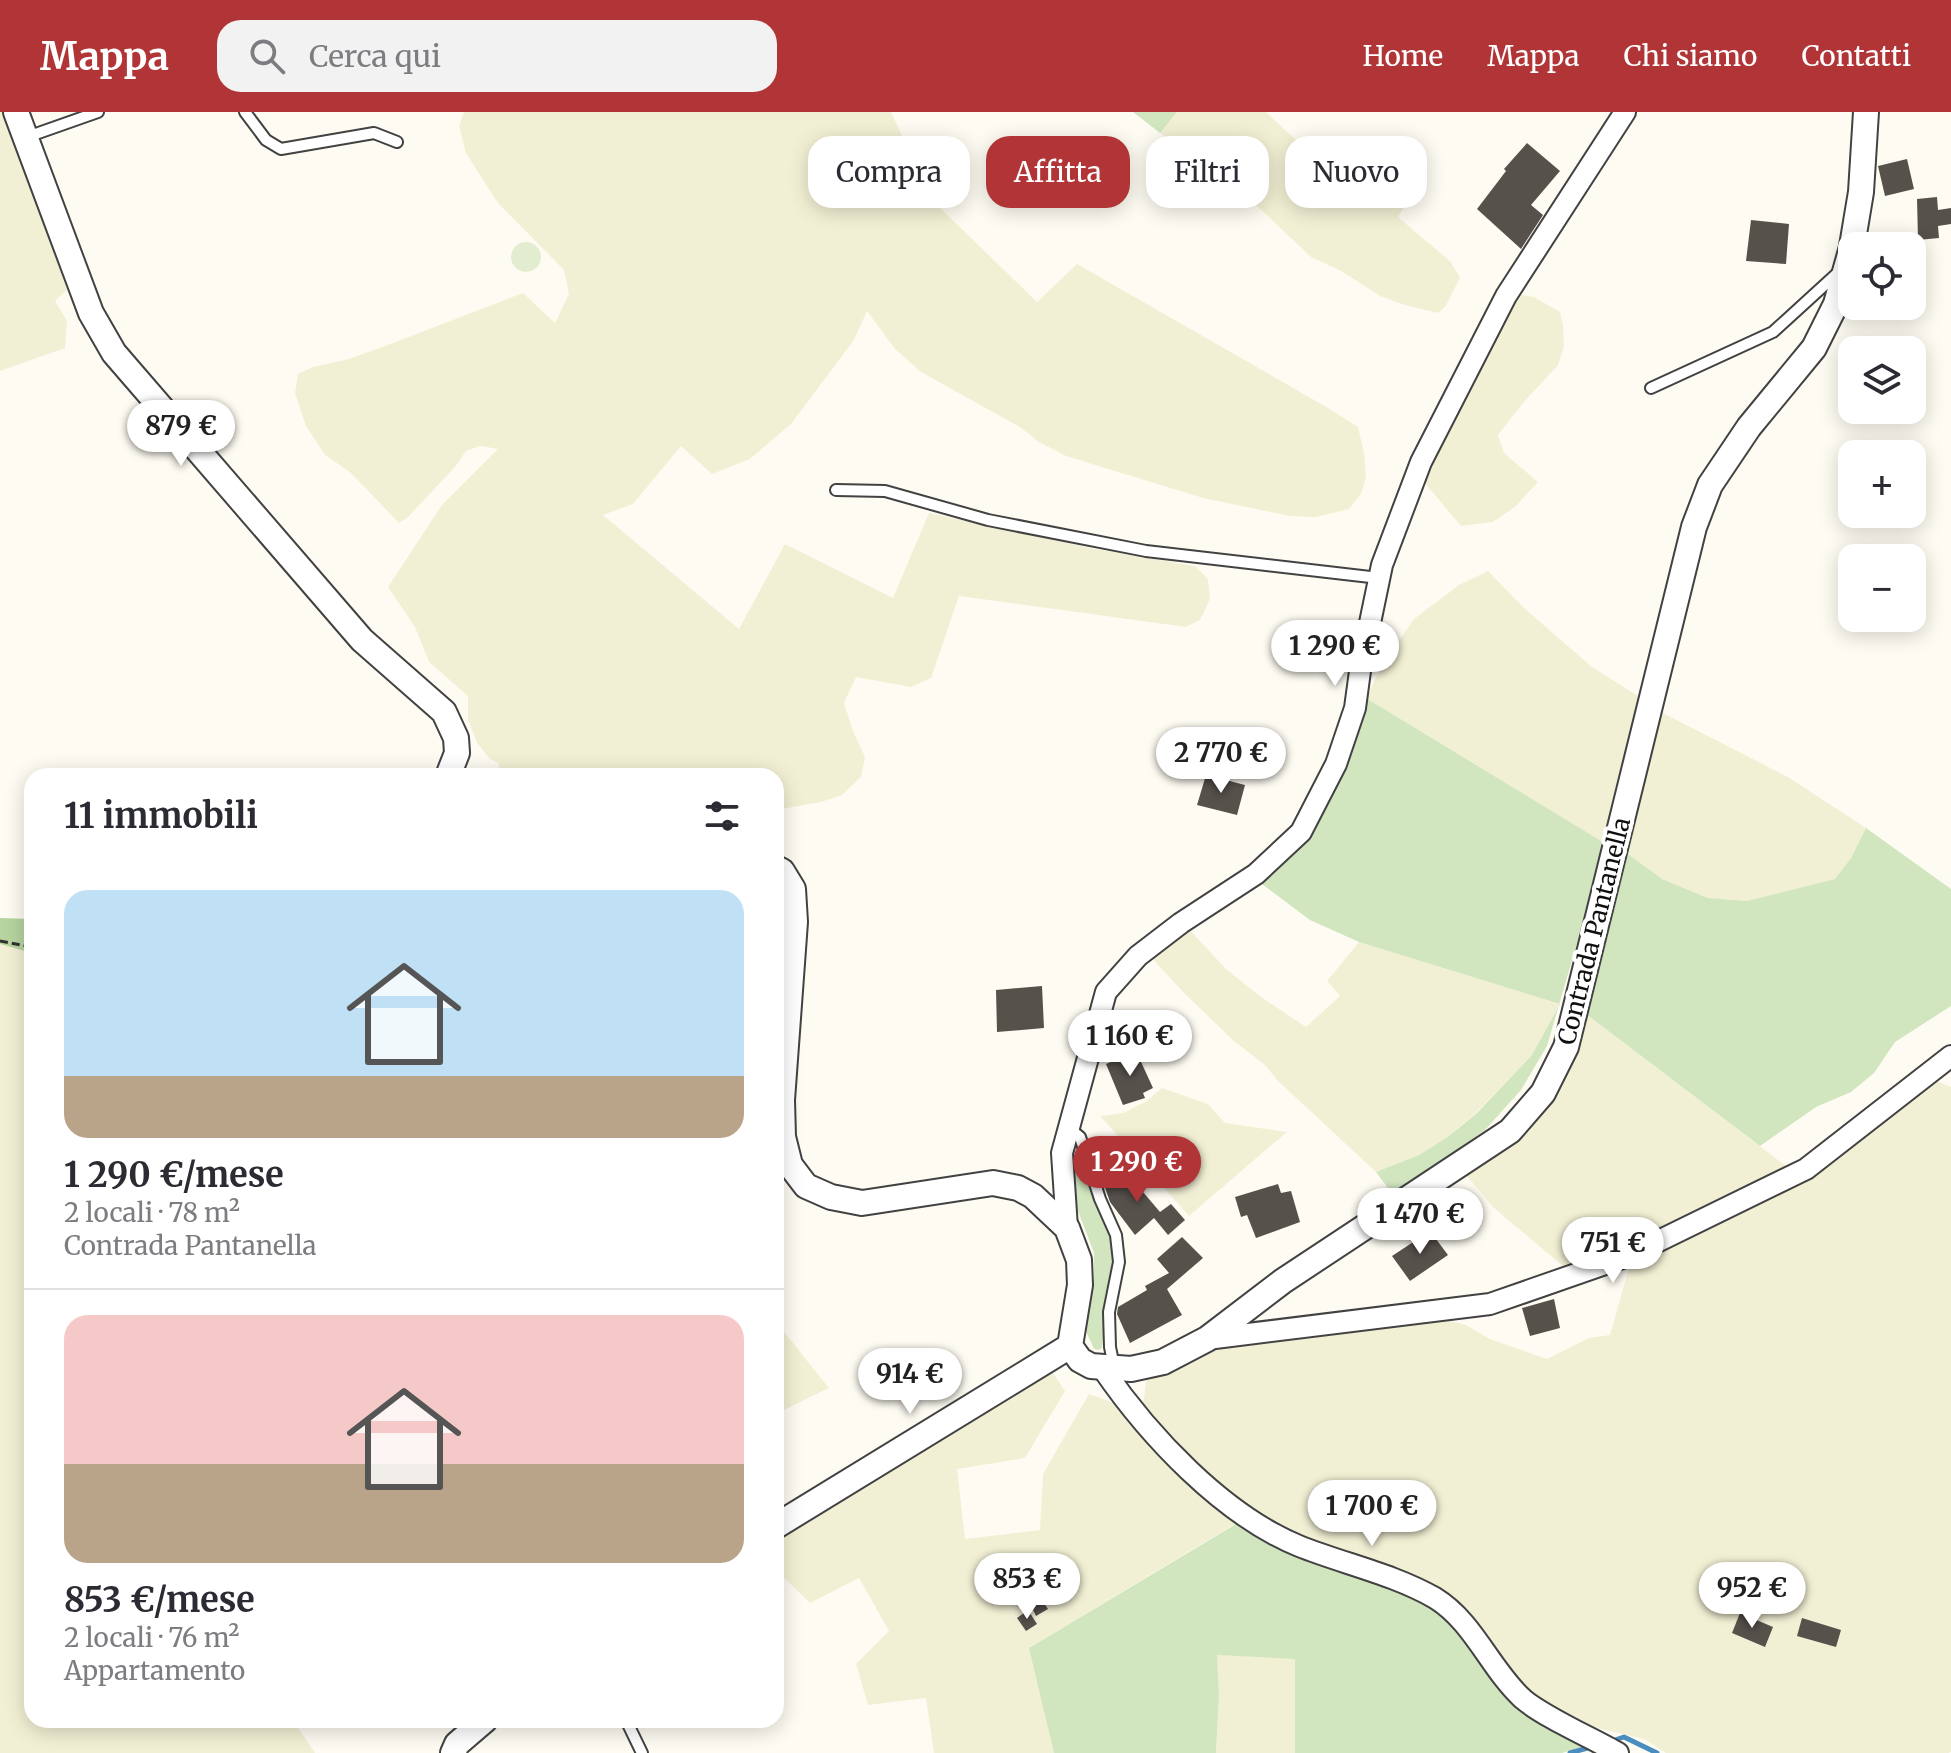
<!DOCTYPE html>
<html lang="it">
<head>
<meta charset="utf-8">
<style>
	:root { --surface:#fff; --page:#f2f2f3; --text:#2b2b33; --muted:#7c7c81; --line:#e1e1e2; --accent:#b13537 }
	body { margin:0; font-family:Merriweather,serif; background:var(--page); color:var(--text); height:100vh; display:flex; flex-direction:column; font-size:30px; white-space:nowrap }
	* { box-sizing:border-box; margin:0 }
	p { font-size:26px; color:var(--muted) }
	.icon { flex:none; width:44px; height:44px; fill:none; stroke:currentColor; stroke-width:2; stroke-linecap:round; stroke-linejoin:round }
	.map { position:relative; flex:1; overflow:hidden }
	.sheet { position:absolute; left:24px; top:656px; width:760px; height:960px; display:flex; flex-direction:column; background:var(--surface); border-radius:24px; box-shadow:0 4px 20px #0003 }
	.sheet>* { flex:none }
	.hud { position:absolute; left:808px; top:24px; width:760px; height:72px; display:flex; gap:16px }
	.fabs { position:absolute; left:1838px; top:120px; display:grid; gap:16px }
	.fabs a { display:grid; place-items:center; width:88px; height:88px; border-radius:16px; background:var(--surface); box-shadow:0 4px 20px #0003; font-size:40px }
	.price { position:absolute; translate:-50% -68px; padding:0 18px; border-radius:28px; background:#fff; color:#222; font-size:26px; line-height:52px; filter:drop-shadow(0 2px 4px #0008) }
	.price::after { content:''; position:absolute; left:50%; top:48px; width:24px; height:18px; margin-left:-12px; background:inherit; clip-path:polygon(0 0,100% 0,50% 100%) }
	.price.on { background:var(--accent); color:#fff }
	ul { padding:0; list-style:none }
	li { display:grid; align-content:center; gap:16px; height:424px; padding:0 40px }
	li+li { border-top:2px solid var(--line) }
	li span { display:grid; place-items:center; height:248px; border-radius:24px; color:#555 }
	li>.icon { margin-inline-start:auto }
	span .icon { width:144px; height:144px; fill:#fffc; stroke-width:1 }
	li b { font-size:34px }
	h2 { display:flex; justify-content:space-between; align-items:center; height:96px; padding:0 40px; font-size:34px }
	.tag { padding:0 28px; border-radius:24px; background:var(--surface); box-shadow:0 4px 20px #0003; font-size:28px; line-height:72px }
	.tag.on { background:var(--accent); color:#fff }
	header { display:flex; align-items:center; gap:48px; box-sizing:border-box; height:112px; padding:0 40px; background:var(--accent); color:#fff }
	header strong { font-size:38px }
	nav { display:flex; gap:44px; margin-inline-start:auto; font-size:28px }
	.search { width:560px; height:72px; background:var(--page); display:flex; align-items:center; gap:20px; box-sizing:border-box; padding:0 28px; border-radius:24px; color:var(--muted); font-size:30px }
	.map>svg:first-child { display:block }
	.farmland { fill:#f2f0d4 }
	.green { fill:#d1e5bf }
	.forest { fill:#b6d4a0 }
	.pitch { fill:#e2edd0 }
	.lines { fill:none; stroke-linecap:round; stroke-linejoin:round }
	.stream { stroke:#4a8dbf; stroke-width:5 }
	.building { fill:#57514c }
	.service-casing { stroke:#424242; stroke-width:14 }
	.minor-casing { stroke:#424242; stroke-width:24 }
	.tertiary-casing { stroke:#424242; stroke-width:28 }
	.path { stroke:#313131; stroke-width:3; stroke-dasharray:8 4; stroke-linecap:butt }
	.service { stroke:#fff; stroke-width:10 }
	.minor { stroke:#fff; stroke-width:20 }
	.tertiary { stroke:#fff; stroke-width:24 }
	.labels { text-anchor:middle; dominant-baseline:central; stroke-width:8; stroke-linejoin:round; paint-order:stroke }
	.street-label { font-size:24px; fill:#0f0f0f; stroke:#fff }
</style>
</head>
<body>
<header>
<strong>Mappa</strong>
<div class="search"><svg class="icon" aria-label="search" viewBox="0 0 24 24"><circle cx="10" cy="10" r="6"/><path d="M15 15l6 6"/></svg>Cerca qui</div>
<nav><a>Home</a><a>Mappa</a><a>Chi siamo</a><a>Contatti</a></nav>
</header>
<div class="map">
<svg width="1951" height="1641" viewBox="0 0 1951 1641">
	<rect width="100%" height="100%" fill="#fefcf2"/>
	<path class="farmland" d="M0,0h6l61,178 -12,11 12,20 -2,27 -65,23z
		M464,0h427l41,88 105,102 40,-38 251,144 30,19 6,26 2,24 -5,17 -12,15 -33,8 -26,-1 -87,-18 -137,-42 -27,-14 -19,-15 -99,-55 -26,-23 -28,-38 -13,29 -63,84 -41,35 -38,15 -31,-28 -48,58 -30,11 136,114 46,-85 108,54 36,-85 166,36 100,17 13,13 2,20 -10,21 -14,7 -227,-31 -28,82 -20,9 -55,-10 -12,26 9,28 12,26 -4,20 -19,18 -21,7 -45,8v-34h-274l-4,-13 -8,-4 -13,-16 -9,-23v-24l-39,-34 -14,-35 -27,-40 54,-82 56,-56 -18,-3 -14,5 -11,16 -47,50 -9,6 -49,-51 -25,-17 -19,-29 -11,-33 3,-19 15,-7 36,-8 44,-16 130,-50 32,30 14,-29 -5,-24 -66,-67 -15,-23 -17,-27 -7,-27z
		M1177,0h89l32,30 21,11 51,-2 48,21 -4,19 -16,26 53,45 9,16 -15,29 -7,6 -33,-8 -25,-9 -39,-25 -30,-14 -57,-54 -94,-70z
		M1514,182l20,3 26,15 3,13 1,22 -6,18 -35,38 -25,32 6,18 34,29 -22,24 -23,16 -32,4 -37,-44 5,-20z
		M1488,459l36,37 68,59 51,32 -37,145 -240,-146 19,-38 29,-41 45,-34z
		M1657,598l131,67 78,51 -15,30 -16,21 -88,22 -39,-3 -46,-19 -41,-30z
		M1185,813l41,44 35,28 45,30 34,-31 -13,-15 32,-39 201,62 -28,51 -55,57 -28,24 -30,19 -43,17 -98,-91 -13,-16 -31,-24 -48,-46 -37,-40z
		M0,832l32,9v767h261l22,33h-315z
		M1582,899l208,158 -51,27 -175,71 -70,-59 -34,-40 51,-36z
		M1932,967l19,8v664l-2,2h-283l-22,-14 -60,-14 -60,-36 -35,-41 -32,-46 -41,-26 -111,-37 -52,-26 -223,134 24,106h-120l-8,-55 -58,7 -12,-41 33,-33 -30,-53 -49,25 -34,-33v-29l275,-171 14,21 -40,67 -68,11 8,70 75,-9 3,-56 46,-80 53,19 5,-38 63,-32 221,-27 35,9 24,14 57,20 42,-21 21,-3 20,-71 182,-91z
		M1162,976l46,16 17,19 62,9 -98,84 -89,-100 23,-3 24,-12z
		M776,1210l53,66 -53,26z
		M1216,1543l79,3v95h-79l3,-57z"/>
	<path class="green" d="M1133,0h44l-17,21z
		M1366,586l240,146 -59,202 -26,44 -36,40 -92,65 -17,-23 43,-17 30,-19 28,-23 55,-58 28,-51 -201,-62 -49,-22 -48,-36 30,-29 27,-41z
		M1866,716l85,61v117l-56,36 -21,31 -23,19 -35,15 -56,39 -178,-135 39,-162 41,30 46,19 39,3 88,-22 16,-21z
		M1082,1044c7,12 7,23 10,35 5,14 13,27 17,40 9,31 -5,82 -7,117l-3,2 -5,-1 -10,-22 10,-49v-25l-19,-50v-46z
		M1241,1409l31,23 134,48 25,13 21,16 44,61 94,62 -28,9h-267v-94l-78,-4 2,41 -3,57h-162l-25,-105z"/>
	<path class="forest" d="M0,806l32,1v34l-32,-9z"/>
	<path class="pitch" d="M511 145a15 15 0 1 1 30 0a15 15 0 1 1-30 0Z"/>
	<g class="lines">
		<path class="stream" d="M1612,1629l12,-4 33,16
			M1570,1641l21,-6"/>
	</g>
	<path class="building" d="M1527,31l33,28 -29,34 12,10 -22,34 -44,-40 29,-38 -2,-2z
		M1907,47l7,30 -29,7 -7,-30z
		M1937,85l1,13 13,-2v16l-13,2 1,12 -21,2 -1,-41z
		M1751,108l38,4 -3,40 -40,-3z
		M1206,663l39,10 -8,30 -40,-10z
		M1042,874l2,42 -47,4 -1,-42z
		M1136,939l17,37 -10,5 2,5 -22,7 -17,-41z
		M1120,1053l40,47 11,-8 14,16 -17,15 -14,-17 -19,17 -25,-33 -8,-23z
		M1278,1072l3,9 10,-2 9,31 -44,16 -9,-23 -6,2 -6,-20z
		M1430,1119l18,24 -38,26 -18,-25z
		M1182,1125l21,21 -36,31 15,26 -52,28 -13,-29 1,-7 29,-17 -2,-4 24,-13 -12,-14z
		M1554,1187l6,29 -30,8 -8,-28z
		M1030,1445l21,43 -7,3 4,6 -12,7 -24,-50z
		M1028,1498l9,14 -11,7 -9,-13z
		M1740,1501l33,14 -8,20 -33,-14z
		M1802,1506l39,12 -5,17 -39,-11z"/>
	<g class="lines">
		<defs>
			<path id="service" d="M245,0l21,28 15,9 93,-16 23,9
				M27,25l71,-25
				M1651,276l122,-56 68,-62
				M836,378l49,1 103,29 158,31 233,27
				M1069,1016l11,9 20,62 16,36 3,27 -10,50 1,35 4,20
				M626,1608l16,33"/>
			<path id="minor" d="M1067,1116l-5,-75 44,-161 32,-36 43,-33 75,-49 45,-42 35,-68 19,-56 5,-37 22,-106 39,-103 85,-166 119,-184
				M1207,1227l283,-35 138,-48 178,-87 145,-113
				M1103,1257c46,67 120,146 196,177 45,18 94,28 136,52 39,24 55,71 88,101 21,18 69,39 95,54"/>
			<path id="tertiary" d="M16,0l75,201 23,40 248,287 82,72 12,26 1,15 -9,23
				M1852,134l9,-54 5,-80
				M776,756l6,3 11,18 2,33 -13,178 1,37 7,28 16,21 25,11 31,6 131,-20 25,5 15,8 34,32 12,32 1,25 -10,61
				M1070,1234l10,14 11,6 40,3 32,-7 44,-23 76,-58 227,-150 33,-38 23,-46 128,-520 16,-42 39,-58 65,-79 22,-44 16,-57
				M776,1414l294,-180
				M453,1641l4,-9 28,-24"/>
		</defs>
		<use href="#service" class="service-casing"/>
		<use href="#minor" class="minor-casing"/>
		<use href="#tertiary" class="tertiary-casing"/>
		<path class="path" d="M0,829l32,6"/>
		<use href="#service" class="service"/>
		<use href="#minor" class="minor"/>
		<use href="#tertiary" class="tertiary"/>
	</g>
	<g class="labels">
		<g class="street-label">
			<text transform="translate(1594 819) rotate(-76)">Contrada Pantanella</text>
		</g>
	</g>
</svg>
<div class="fabs">
<a><svg class="icon" aria-label="locate" viewBox="0 0 24 24"><circle cx="12" cy="12" r="6"/><path d="M12 2v4M12 18v4M2 12h4M18 12h4"/></svg></a>
<a><svg class="icon" aria-label="layers" viewBox="0 0 24 24"><path d="M12 4l9 5-9 5-9-5zM3 14l9 5 9-5"/></svg></a>
<a>+</a>
<a>−</a>
</div>
<b class="price" style="left:181px;top:356px">879 €</b>
<b class="price" style="left:1335px;top:576px">1 290 €</b>
<b class="price" style="left:1221px;top:683px">2 770 €</b>
<b class="price" style="left:1130px;top:966px">1 160 €</b>
<b class="price on" style="left:1137px;top:1092px">1 290 €</b>
<b class="price" style="left:1420px;top:1144px">1 470 €</b>
<b class="price" style="left:1613px;top:1173px">751 €</b>
<b class="price" style="left:910px;top:1304px">914 €</b>
<b class="price" style="left:1372px;top:1436px">1 700 €</b>
<b class="price" style="left:1027px;top:1509px">853 €</b>
<b class="price" style="left:1752px;top:1518px">952 €</b>
<div class="hud">
<a class="tag">Compra</a>
<a class="tag on">Affitta</a>
<a class="tag">Filtri</a>
<a class="tag">Nuovo</a>
</div>
<section class="sheet">
<h2>11 immobili<svg class="icon" aria-label="filters" viewBox="0 0 24 24"><path d="M4 7h16M4 17h16"/><circle cx="9" cy="7" r="2"/><circle cx="15" cy="17" r="2"/></svg></h2>
<ul>
<li><span style="background:linear-gradient(#bfe0f5 75%,#b9a48a 0)"><svg class="icon" aria-label="home" viewBox="0 0 24 24"><path d="M3 11l9-7 9 7M6 9v11h12V9"/></svg></span><div><b>1 290 €/mese</b><p>2 locali · 78 m²</p><p>Contrada Pantanella</p></div></li>
<li><span style="background:linear-gradient(#f6c9c9 60%,#b9a48a 0)"><svg class="icon" aria-label="home" viewBox="0 0 24 24"><path d="M3 11l9-7 9 7M6 9v11h12V9"/></svg></span><div><b>853 €/mese</b><p>2 locali · 76 m²</p><p>Appartamento</p></div></li>
</ul>
</section>
</div>
</body>
</html>
